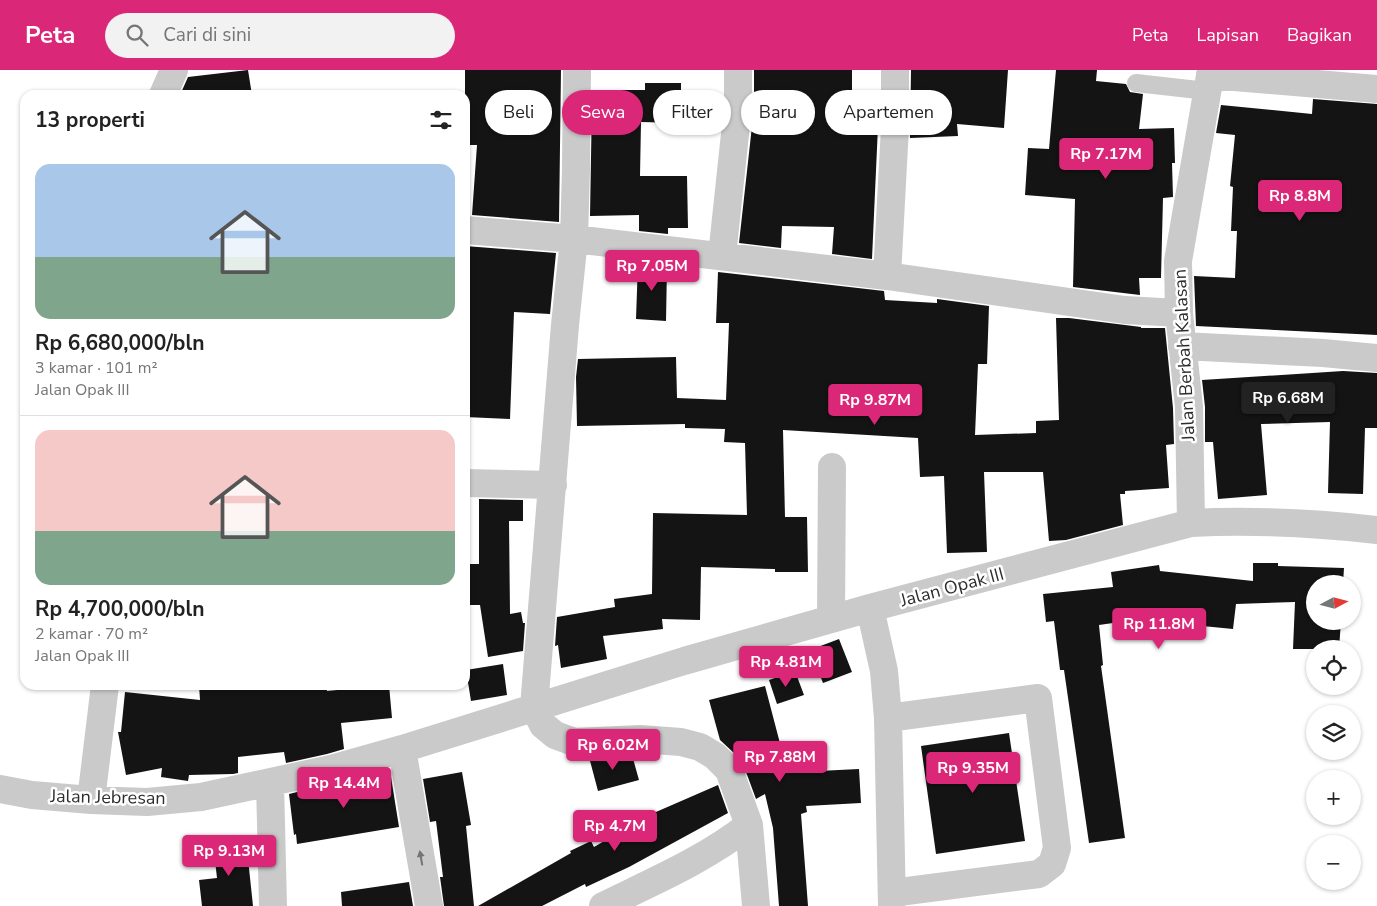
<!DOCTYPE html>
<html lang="id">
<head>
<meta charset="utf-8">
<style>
	:root { --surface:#fff; --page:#f2f2f2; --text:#222; --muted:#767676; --line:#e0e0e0; --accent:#db2777 }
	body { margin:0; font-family:"Nunito Sans",sans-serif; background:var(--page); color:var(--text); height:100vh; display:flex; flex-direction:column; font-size:19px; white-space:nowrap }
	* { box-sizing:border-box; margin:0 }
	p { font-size:16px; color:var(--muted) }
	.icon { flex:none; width:28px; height:28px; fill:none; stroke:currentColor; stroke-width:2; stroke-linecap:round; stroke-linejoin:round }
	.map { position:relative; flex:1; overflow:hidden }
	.drawer { position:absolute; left:20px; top:20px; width:450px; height:600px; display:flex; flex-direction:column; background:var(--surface); border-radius:15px; box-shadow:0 1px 4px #0004 }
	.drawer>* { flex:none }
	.guide { position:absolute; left:485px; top:20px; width:475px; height:45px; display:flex; gap:10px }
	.needle { width:32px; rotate:83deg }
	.fabs { position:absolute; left:1306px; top:505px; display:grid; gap:10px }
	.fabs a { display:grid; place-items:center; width:55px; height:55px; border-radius:50%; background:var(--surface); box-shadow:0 1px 4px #0004; font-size:25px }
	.price { position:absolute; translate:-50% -42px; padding:0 11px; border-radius:5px; background:var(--accent); color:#fff; font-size:16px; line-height:32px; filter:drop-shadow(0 1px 2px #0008) }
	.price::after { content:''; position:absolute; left:50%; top:30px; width:15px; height:11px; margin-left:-8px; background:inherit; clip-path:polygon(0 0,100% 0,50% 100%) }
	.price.on { background:#222; color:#fff }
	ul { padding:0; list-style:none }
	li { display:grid; align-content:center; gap:10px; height:265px; padding:0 15px }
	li+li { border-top:1px solid var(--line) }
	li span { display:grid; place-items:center; height:155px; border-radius:15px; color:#555 }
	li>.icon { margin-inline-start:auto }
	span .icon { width:90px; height:90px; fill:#fffc; stroke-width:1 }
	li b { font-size:21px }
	h2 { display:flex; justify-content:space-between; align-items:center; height:60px; padding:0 15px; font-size:21px }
	.tag { padding:0 18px; border-radius:22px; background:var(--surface); box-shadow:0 1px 4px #0004; font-size:18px; line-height:45px }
	.tag.on { background:var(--accent); color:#fff }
	header { display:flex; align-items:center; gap:30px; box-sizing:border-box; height:70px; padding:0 25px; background:var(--accent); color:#fff }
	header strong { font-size:24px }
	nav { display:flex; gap:28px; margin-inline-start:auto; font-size:18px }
	.search { width:350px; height:45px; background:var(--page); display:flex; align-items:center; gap:12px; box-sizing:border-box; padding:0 18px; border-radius:28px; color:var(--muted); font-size:19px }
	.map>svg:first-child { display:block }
	.building { fill:#141414 }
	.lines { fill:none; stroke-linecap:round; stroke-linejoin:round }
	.lane { stroke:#cacaca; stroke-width:18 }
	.street { stroke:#cacaca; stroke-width:28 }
	.oneway { fill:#747474 }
	.labels { text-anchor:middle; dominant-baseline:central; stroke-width:5; stroke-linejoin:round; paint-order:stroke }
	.street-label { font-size:18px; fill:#2d2d2d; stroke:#fff }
</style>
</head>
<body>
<header>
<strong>Peta</strong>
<div class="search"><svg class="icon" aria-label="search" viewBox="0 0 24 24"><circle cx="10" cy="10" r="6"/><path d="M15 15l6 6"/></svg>Cari di sini</div>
<nav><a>Peta</a><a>Lapisan</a><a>Bagikan</a></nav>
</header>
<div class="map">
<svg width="1377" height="836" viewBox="0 0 1377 836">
	<rect width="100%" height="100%" fill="#fff"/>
	<path class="building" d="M248,0l4,25h-72l8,-18z
		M465,0h96l-2,152 -87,-7 5,-70h-12z
		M754,0h98v34h27l-7,155 -40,-5 2,-27 -52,-1 -1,22 -42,-5 15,-135z
		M911,0h97l-4,58 -47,-4 1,12 -48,2z
		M1056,0h41l-1,11 30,3 4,8 13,2 -4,35 35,-1 1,35h-3l1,34 -10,1 -2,80h-22l1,17 -67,-8 2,-88 -50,-4 3,-47 21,1z
		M645,13h36v13h41l-1,23h-40v4l-40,-1 -1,54h47l1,52h-20v6l-29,-3v-16l-49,1 2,-117h18v-9h35z
		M1313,29l64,5v231l-181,-9 -2,-50 41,2 2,-47h-6l2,-44 -3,-1 5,-51 -19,-2 5,-28 91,9z
		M465,176l91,7 -6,61 -36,-2 -4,107 -45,-2z
		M638,192l29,4 -1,55 -30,-2z
		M718,202l166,19 1,9 52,3v-4l52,7 -2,58h-9l-3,71 61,-2v-12l23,-1 -3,-102h13l72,9v1h24l8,80 1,36 -8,1 3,43 -44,3v3h-5l3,31 -57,15 -17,1 -6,-69h-59l3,80 -40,1 -3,-77 -24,1 -2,-39 -135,-8 2,87h22l1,55h-33v-3l-74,-2 -1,53 -38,-1 1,10 -60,7 4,23 -46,9 -3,-23 -3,1 2,-29 58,-10 -1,-8 38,-5 1,-81 94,2 -2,-72 -21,-1 1,-13 -40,-1v-4l-108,2 -1,-49 2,-18 98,-2 1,41 49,2 3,-77h-13z
		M1343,301l34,2v55h-12l-2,66 -35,-1 2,-71 -69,2 6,71 -49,4 -5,-57h-8v-35l-3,-27z
		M479,429l44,1v21h-14l1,93 11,-2 2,11h2l-2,28 -35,6 -8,-52h-15v-41h14z
		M1253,493h25v3l66,2 -1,16h-28v37h26l-2,28h-46l2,-47 -59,2 -3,25 -51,-5 1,-11 -84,12 4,40 -2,1 24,172 -36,5 -25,-173h-4l-6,-49 -8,1 -3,-28 70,-7 -2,-15 48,-7 1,6 93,10z
		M839,569l13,33 -29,11 -13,-33z
		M503,594l4,31 -36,6 -5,-31z
		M795,601l9,24 -27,9 -8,-24z
		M199,615h127l1,6 62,-6 3,33 -51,5 3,26 -17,5 -41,9 -2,-11 -46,5v16l-5,1 -44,1 -1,6 -27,-4 1,-9 -36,7 -8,-43h3l4,-40 75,8z
		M765,616l17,65 8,-2 8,23 61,-3 2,34 -55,3 1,6 -6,2 7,92h-29l-6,-78 -8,-34 -9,5 -10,-27 2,-1 -3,-9 15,-9 -3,-5 -22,6 -15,-14 -11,-40z
		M1009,663l16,108 -89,13 -15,-108z
		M632,685l7,25 -41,11 -9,-34z
		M462,702l9,53 -5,1 8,80h-30l-4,-29h3l-7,-56 -6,1 -7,-43z
		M363,706h2v4l26,-3 8,50 -102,17 -1,-10 -2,1 -5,-41z
		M718,715l10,28 -99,54 -43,20 -1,-3 -43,22h-64l93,-53 -1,-2 21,-10 3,6 55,-32z
		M246,770l7,66h-51l-3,-26 18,-2 -4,-35z
		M409,812l4,24h-71l-1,-14z"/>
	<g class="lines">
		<path class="lane" d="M1136,13l71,8"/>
		<path class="street" d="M1210,5l167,14
			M163,25l11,-25
			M465,160l109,9 2,-70 1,-99
			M722,186l16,-150v-36
			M887,206l8,-149v-57
			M1182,276l141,7 54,5
			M465,413l88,2
			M1191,453l-2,-116 -10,-94 -1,-52 33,-191
			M870,538l14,63 4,47 4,188
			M831,549l1,-152
			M888,648l150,-20 19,150 -5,16 -13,10 -147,19
			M402,679l27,157
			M270,713l3,123
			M0,719l32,6 59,5 56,2 54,-5 130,-28 71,-20 282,-88 186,-53 321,-85c62,-3 124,0 186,7
			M91,730l14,-115
			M603,836c51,-25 101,-46 146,-81
			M756,836l-7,-81 -20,-55 -14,-14 -15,-9 -19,-5 -41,-3 -66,3 -19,-7 -12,-10 -9,-18 31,-382 9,-86 313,37 238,34 54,3"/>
	</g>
	<defs><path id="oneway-solid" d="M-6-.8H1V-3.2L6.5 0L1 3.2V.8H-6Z" transform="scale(1.25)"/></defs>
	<use class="oneway" href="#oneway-solid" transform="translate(421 788) rotate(-100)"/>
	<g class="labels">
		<g class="street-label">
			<text transform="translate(1184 285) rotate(-93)">Jalan Berbah Kalasan</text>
			<text transform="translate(952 517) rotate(-15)">Jalan Opak III</text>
			<text transform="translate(108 727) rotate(1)">Jalan Jebresan</text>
		</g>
	</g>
</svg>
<div class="fabs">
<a><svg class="needle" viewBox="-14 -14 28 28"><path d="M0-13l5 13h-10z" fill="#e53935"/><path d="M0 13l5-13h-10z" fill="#767676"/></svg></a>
<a><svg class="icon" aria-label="locate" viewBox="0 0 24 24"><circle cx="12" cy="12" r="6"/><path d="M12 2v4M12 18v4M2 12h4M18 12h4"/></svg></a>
<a><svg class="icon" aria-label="layers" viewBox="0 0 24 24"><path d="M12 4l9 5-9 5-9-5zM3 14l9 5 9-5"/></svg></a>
<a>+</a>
<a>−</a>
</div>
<b class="price" style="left:1106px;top:110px">Rp 7.17M</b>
<b class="price" style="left:1300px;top:152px">Rp 8.8M</b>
<b class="price" style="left:652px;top:222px">Rp 7.05M</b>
<b class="price on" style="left:1288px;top:354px">Rp 6.68M</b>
<b class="price" style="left:875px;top:356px">Rp 9.87M</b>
<b class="price" style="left:1159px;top:580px">Rp 11.8M</b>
<b class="price" style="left:786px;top:618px">Rp 4.81M</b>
<b class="price" style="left:613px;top:701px">Rp 6.02M</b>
<b class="price" style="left:780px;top:713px">Rp 7.88M</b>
<b class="price" style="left:973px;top:724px">Rp 9.35M</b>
<b class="price" style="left:344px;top:739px">Rp 14.4M</b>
<b class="price" style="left:615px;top:782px">Rp 4.7M</b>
<b class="price" style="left:229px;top:807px">Rp 9.13M</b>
<div class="guide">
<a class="tag">Beli</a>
<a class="tag on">Sewa</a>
<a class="tag">Filter</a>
<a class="tag">Baru</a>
<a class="tag">Apartemen</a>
</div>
<section class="drawer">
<h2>13 properti<svg class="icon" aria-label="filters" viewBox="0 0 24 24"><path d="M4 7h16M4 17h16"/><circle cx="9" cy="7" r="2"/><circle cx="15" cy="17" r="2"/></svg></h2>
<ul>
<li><span style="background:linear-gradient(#a9c7e8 60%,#7fa58c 0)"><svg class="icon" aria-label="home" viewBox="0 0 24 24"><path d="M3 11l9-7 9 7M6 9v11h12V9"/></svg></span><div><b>Rp 6,680,000/bln</b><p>3 kamar · 101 m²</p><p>Jalan Opak III</p></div></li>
<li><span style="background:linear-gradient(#f6c9c9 65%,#7fa58c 0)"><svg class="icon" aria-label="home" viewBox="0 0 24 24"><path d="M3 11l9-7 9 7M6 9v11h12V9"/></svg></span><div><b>Rp 4,700,000/bln</b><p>2 kamar · 70 m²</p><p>Jalan Opak III</p></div></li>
</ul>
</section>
</div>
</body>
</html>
